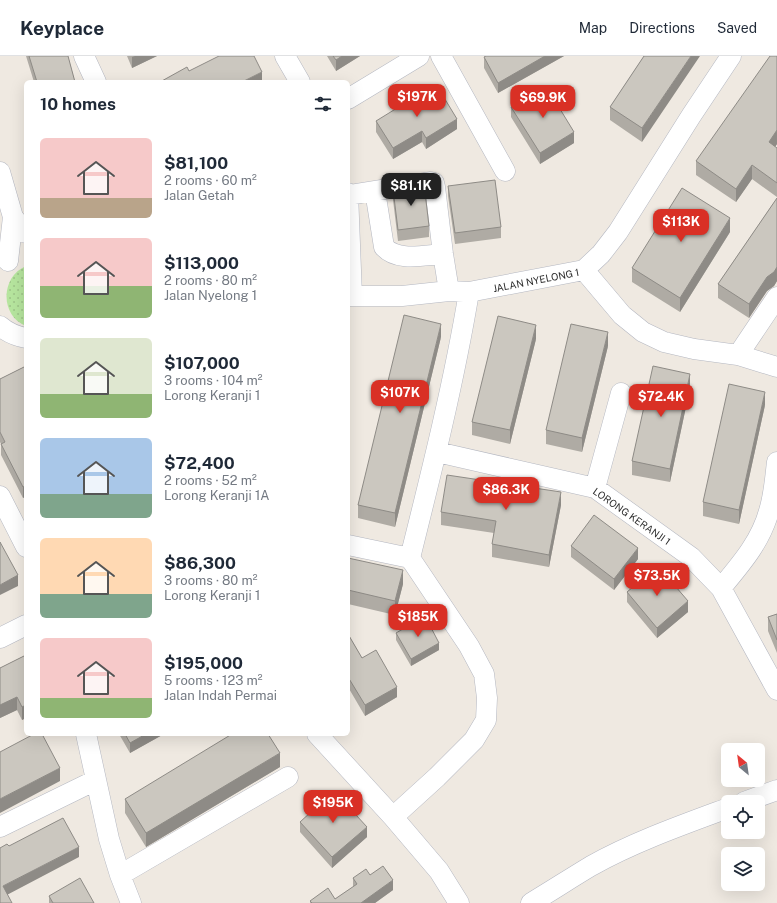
<!DOCTYPE html>
<html lang="en">
<head>
<meta charset="utf-8">
<style>
	:root { --surface:#fff; --page:#f2f2f3; --text:#1f2937; --muted:#747a83; --line:#e0e1e3; --accent:#d93025 }
	body { margin:0; font-family:"Public Sans",sans-serif; background:var(--page); color:var(--text); height:100vh; display:flex; flex-direction:column; font-size:15px; white-space:nowrap }
	* { box-sizing:border-box; margin:0 }
	p { font-size:13px; color:var(--muted) }
	.icon { flex:none; width:22px; height:22px; fill:none; stroke:currentColor; stroke-width:2; stroke-linecap:round; stroke-linejoin:round }
	.map { position:relative; flex:1; overflow:hidden }
	.drawer { position:absolute; left:24px; top:24px; width:326px; height:656px; display:flex; flex-direction:column; background:var(--surface); border-radius:6px; box-shadow:0 4px 16px #0002 }
	.drawer>* { flex:none }
	.needle { width:26px; rotate:331deg }
	.fabs { position:absolute; left:721px; top:687px; display:grid; gap:8px }
	.fabs a { display:grid; place-items:center; width:44px; height:44px; border-radius:6px; background:var(--surface); box-shadow:0 4px 16px #0002; font-size:20px }
	.price { position:absolute; translate:-50% -34px; padding:0 9px; border-radius:8px; background:var(--accent); color:#fff; font-size:13px; line-height:26px; filter:drop-shadow(0 1px 2px #0008) }
	.price::after { content:''; position:absolute; left:50%; top:24px; width:12px; height:9px; margin-left:-6px; background:inherit; clip-path:polygon(0 0,100% 0,50% 100%) }
	.price.current { background:#222; color:#fff }
	ul { padding:0; list-style:none }
	li { display:flex; align-items:center; gap:12px; height:100px; padding:0 16px }
	li span { display:grid; place-items:center; flex:none; width:112px; height:80px; border-radius:6px; color:#555 }
	li>.icon { margin-inline-start:auto }
	span .icon { width:48px; height:48px; fill:#fffc; stroke-width:1 }
	li b { font-size:17px }
	h2 { display:flex; justify-content:space-between; align-items:center; height:48px; padding:0 16px; font-size:17px }
	header { display:flex; align-items:center; gap:24px; box-sizing:border-box; height:56px; padding:0 20px; background:var(--surface); border-bottom:1px solid var(--line) }
	header strong { font-size:19px }
	nav { display:flex; gap:22px; margin-inline-start:auto; font-size:14px }
	.map>svg:first-child { display:block }
	.grass { fill:url(#grass-dots) }
	.lines { fill:none; stroke-linecap:round; stroke-linejoin:round }
	.minor-casing { stroke:#b4b7c1; stroke-width:21 }
	.minor { stroke:#fff; stroke-width:20 }
	.wall { fill:#afaba4 }
	.shaded-wall { fill:#8e8b86 }
	.building { fill:#cbc7bf; stroke:#8e8b86 }
	.labels { text-anchor:middle; dominant-baseline:central; stroke-width:3.5; stroke-linejoin:round; paint-order:stroke }
	.street-label { font-size:10px; fill:#2e2e2e; stroke:#fff }
</style>
</head>
<body>
<header>
<strong>Keyplace</strong>
<nav><a>Map</a><a>Directions</a><a>Saved</a></nav>
</header>
<div class="map">
<svg width="777" height="847" viewBox="0 0 777 847">
	<defs>
		<pattern id="grass-dots" width="8" height="8" patternUnits="userSpaceOnUse"><rect width="8" height="8" fill="#b6e59e"/><path d="M2 2h.1M6 6h.1" fill="none" stroke="#9dc588" stroke-width="1.8" stroke-linecap="round"/></pattern>
	</defs>
	<rect width="100%" height="100%" fill="#efe9e1"/>
	<path class="grass" d="M26,210v60c-26,-10 -26,-49 0,-60z"/>
	<g class="lines">
		<defs>
			<path id="minor" d="M84,0l12,26
				M285,0l15,26
				M441,0l64,115
				M348,43l71,-43
				M0,116l13,45 13,16
				M375,135l9,56c14,15 40,8 59,7
				M348,137l4,103
				M349,139l81,-13 4,1 1,4 8,67 6,37
				M8,205l5,-44
				M584,214l38,45 21,17 21,10 30,7 44,6 39,12
				M348,240h54l47,-5 20,1 115,-22 17,-16 17,-22 73,-116 40,-60
				M0,270c8,7 15,10 26,12
				M738,299l39,-58
				M437,396l158,36 96,69 30,31 56,102
				M595,432l26,-95
				M0,440l26,51
				M348,489l62,13
				M721,532c20,-24 40,-47 48,-77 5,-16 6,-33 8,-49
				M0,582l26,-13
				M86,678l23,105 11,36 11,28
				M317,678l76,83 46,54 20,32
				M744,746l33,-12
				M393,761l44,-40 37,-37 12,-20 1,-22 -3,-24 -15,-28 -59,-88c22,-88 44,-176 59,-266
				M0,771l96,-47
				M120,819l168,-98
				M531,847c20,-12 40,-25 60,-37 43,-24 91,-41 137,-58"/>
		</defs>
		<use href="#minor" class="minor-casing"/>
		<use href="#minor" class="minor"/>
	</g>
	<path class="wall" d="M26,0h42l7,26h-41z
		M127,0h30l-25,12z
		M327,0h33l-24,15z
		M486,0h78l-66,37 -14,-25v-11z
		M644,0l-2,86 -32,-22v-13z
		M777,0v88l-2,3 2,1v49l-25,-18 -16,23 -40,-27v-14z
		M432,39l25,34 -31,20 -4,-7 -29,17 -17,-27v-11z
		M511,51l63,36 -34,21 -29,-47z
		M448,130l53,41v11l-46,6 -7,-48z
		M393,133l36,37v11l-31,4 -5,-41z
		M777,142v83l-3,5 -7,5 -18,27 -31,-20v-14z
		M730,176l-50,80 -48,-30v-14z
		M441,281l-46,190 -37,-9v-13z
		M536,283l-26,105 -38,-9v-13z
		M608,290l-26,106 -36,-8v-14z
		M26,310v130l-3,2 -22,-43v-11l-1,-2v-63z
		M690,332l-20,94 -38,-7v-14z
		M765,349l-26,119 -36,-8v-14z
		M561,449l-12,62 -57,-10v-13l2,-11 -53,-8v-13z
		M571,490l67,13 -24,31 -43,-33z
		M348,502l55,26 -8,31 -47,-11z
		M627,536l61,20 -31,26 -30,-36z
		M777,558v39l-9,-22v-14z
		M396,577l43,17 -28,16 -15,-26z
		M348,578l14,24 35,39 -32,19 -17,-29z
		M26,599v63l-4,2 -5,-10 -17,8v-50z
		M119,678h45l-34,19z
		M280,711l-134,80 -21,-34v-14z
		M300,766l67,15 -35,31 -32,-36z
		M370,819l23,15 -18,13h-65v-2l25,-2 18,-12v-9z
		M49,840l45,7h-45z"/>
	<path class="shaded-wall" d="M135,0h22l-25,12v-11z
		M342,0h18l-24,15v-11z
		M545,0h19l-66,37v-10z
		M691,0h9l-58,86v-14z
		M262,16v10h-20z
		M457,63v10l-31,20v-11z
		M777,74v14l-8,12v-14z
		M422,75v11l-29,17v-11z
		M574,76v11l-34,21v-11z
		M752,109v14l-16,23v-13z
		M730,162v14l-50,80v-14z
		M777,211v14l-3,5 -7,5 -18,27v-14l18,-27z
		M441,268v13l-46,190v-14z
		M536,269v14l-26,105v-14z
		M608,276v14l-26,106v-14z
		M690,318v14l-20,94v-13z
		M765,336v13l-26,119v-14z
		M26,430v10l-3,2v-11z
		M561,436v13l-12,62v-12z
		M638,492v11l-24,31v-11z
		M403,514v14l-8,31v-14z
		M18,519v11l-18,9v-10z
		M688,545v11l-31,26v-10z
		M439,587v7l-28,16v-7z
		M397,631v10l-32,19v-11z
		M17,641v13l-17,8v-13z
		M26,649v13l-4,2v-13z
		M146,678h18l-34,19v-10z
		M280,697v14l-134,80v-14z
		M60,712v13l-60,32v-14z
		M367,771v10l-35,31v-11z
		M79,791v10l-76,40v-11z
		M393,824v10l-18,13h-14z"/>
	<path class="building" d="M29,0h39l7,26h-38z
		M219,0h35l8,16 -20,10h-82l27,-15 2,4z
		M333,0h9l-6,4z
		M486,0h59l-47,27 -14,-26z
		M644,0h47l-49,72 -32,-21z
		M770,0h7v74l-8,12 8,6v35l-25,-18 -16,24 -40,-28z
		M546,30l28,46 -34,21 -29,-46z
		M428,33l4,6 8,-4 17,28 -31,19 -4,-7 -29,17 -17,-27z
		M495,124l6,47 -46,6 -7,-47z
		M424,128l5,42 -31,4 -5,-41z
		M682,132l48,30 -50,80 -48,-30z
		M777,142v69l-3,5 -7,5 -18,27 -31,-20z
		M404,259l37,9 -46,189 -37,-8z
		M498,260l38,9 -26,105 -38,-8z
		M571,268l37,8 -26,106 -36,-8z
		M26,310v120l-3,1 -22,-43 4,-2 -5,-10v-53z
		M653,310l37,8 -20,95 -38,-8z
		M729,328l36,8 -26,118 -36,-8z
		M447,419l114,17 -12,63 -57,-11 4,-23 -55,-9z
		M594,459l44,33 -24,31 -43,-33z
		M0,486l18,33 -18,10z
		M348,502l55,12 -8,31 -47,-11z
		M658,510l30,35 -31,27 -30,-36z
		M777,558v26l-9,-23z
		M425,560l14,27 -28,16 -15,-26z
		M348,578l14,24 14,-8 21,37 -32,18 -17,-28z
		M26,599v50l-4,2 -5,-10 -17,8v-37z
		M34,678h8l18,34 -60,31v-47z
		M125,678h21l-16,9z
		M232,678h36l12,19 -134,80 -21,-34z
		M334,735l33,36 -35,30 -32,-35z
		M63,762l16,29 -76,39 9,17h-12v-55l7,-4 2,2z
		M383,810l10,14 -32,23h-49l-2,-2 18,-13 7,11 22,-15 -4,-6 13,-9 4,6z
		M80,822l14,25h-41l-4,-7z"/>
	<g class="labels">
		<g class="street-label">
			<text transform="translate(536 224) rotate(-11)">JALAN NYELONG 1</text>
			<text transform="translate(632 460) rotate(35)">LORONG KERANJI 1</text>
		</g>
	</g>
</svg>
<div class="fabs">
<a><svg class="needle" viewBox="-14 -14 28 28"><path d="M0-13l5 13h-10z" fill="#e53935"/><path d="M0 13l5-13h-10z" fill="#747a83"/></svg></a>
<a><svg class="icon" aria-label="locate" viewBox="0 0 24 24"><circle cx="12" cy="12" r="6"/><path d="M12 2v4M12 18v4M2 12h4M18 12h4"/></svg></a>
<a><svg class="icon" aria-label="layers" viewBox="0 0 24 24"><path d="M12 4l9 5-9 5-9-5zM3 14l9 5 9-5"/></svg></a>
</div>
<b class="price" style="left:417px;top:62px">$197K</b>
<b class="price" style="left:543px;top:63px">$69.9K</b>
<b class="price current" style="left:411px;top:151px">$81.1K</b>
<b class="price" style="left:681px;top:187px">$113K</b>
<b class="price" style="left:400px;top:358px">$107K</b>
<b class="price" style="left:661px;top:362px">$72.4K</b>
<b class="price" style="left:506px;top:455px">$86.3K</b>
<b class="price" style="left:657px;top:541px">$73.5K</b>
<b class="price" style="left:418px;top:582px">$185K</b>
<b class="price" style="left:333px;top:768px">$195K</b>
<section class="drawer">
<h2>10 homes<svg class="icon" aria-label="filters" viewBox="0 0 24 24"><path d="M4 7h16M4 17h16"/><circle cx="9" cy="7" r="2"/><circle cx="15" cy="17" r="2"/></svg></h2>
<ul>
<li><span style="background:linear-gradient(#f6c9c9 75%,#b9a48a 0)"><svg class="icon" aria-label="home" viewBox="0 0 24 24"><path d="M3 11l9-7 9 7M6 9v11h12V9"/></svg></span><div><b>$81,100</b><p>2 rooms · 60 m²</p><p>Jalan Getah</p></div></li>
<li><span style="background:linear-gradient(#f6c9c9 60%,#8fb573 0)"><svg class="icon" aria-label="home" viewBox="0 0 24 24"><path d="M3 11l9-7 9 7M6 9v11h12V9"/></svg></span><div><b>$113,000</b><p>2 rooms · 80 m²</p><p>Jalan Nyelong 1</p></div></li>
<li><span style="background:linear-gradient(#dfe7d0 70%,#8fb573 0)"><svg class="icon" aria-label="home" viewBox="0 0 24 24"><path d="M3 11l9-7 9 7M6 9v11h12V9"/></svg></span><div><b>$107,000</b><p>3 rooms · 104 m²</p><p>Lorong Keranji 1</p></div></li>
<li><span style="background:linear-gradient(#a9c7e8 70%,#7fa58c 0)"><svg class="icon" aria-label="home" viewBox="0 0 24 24"><path d="M3 11l9-7 9 7M6 9v11h12V9"/></svg></span><div><b>$72,400</b><p>2 rooms · 52 m²</p><p>Lorong Keranji 1A</p></div></li>
<li><span style="background:linear-gradient(#ffd9b3 70%,#7fa58c 0)"><svg class="icon" aria-label="home" viewBox="0 0 24 24"><path d="M3 11l9-7 9 7M6 9v11h12V9"/></svg></span><div><b>$86,300</b><p>3 rooms · 80 m²</p><p>Lorong Keranji 1</p></div></li>
<li><span style="background:linear-gradient(#f6c9c9 75%,#8fb573 0)"><svg class="icon" aria-label="home" viewBox="0 0 24 24"><path d="M3 11l9-7 9 7M6 9v11h12V9"/></svg></span><div><b>$195,000</b><p>5 rooms · 123 m²</p><p>Jalan Indah Permai</p></div></li>
</ul>
</section>
</div>
</body>
</html>
